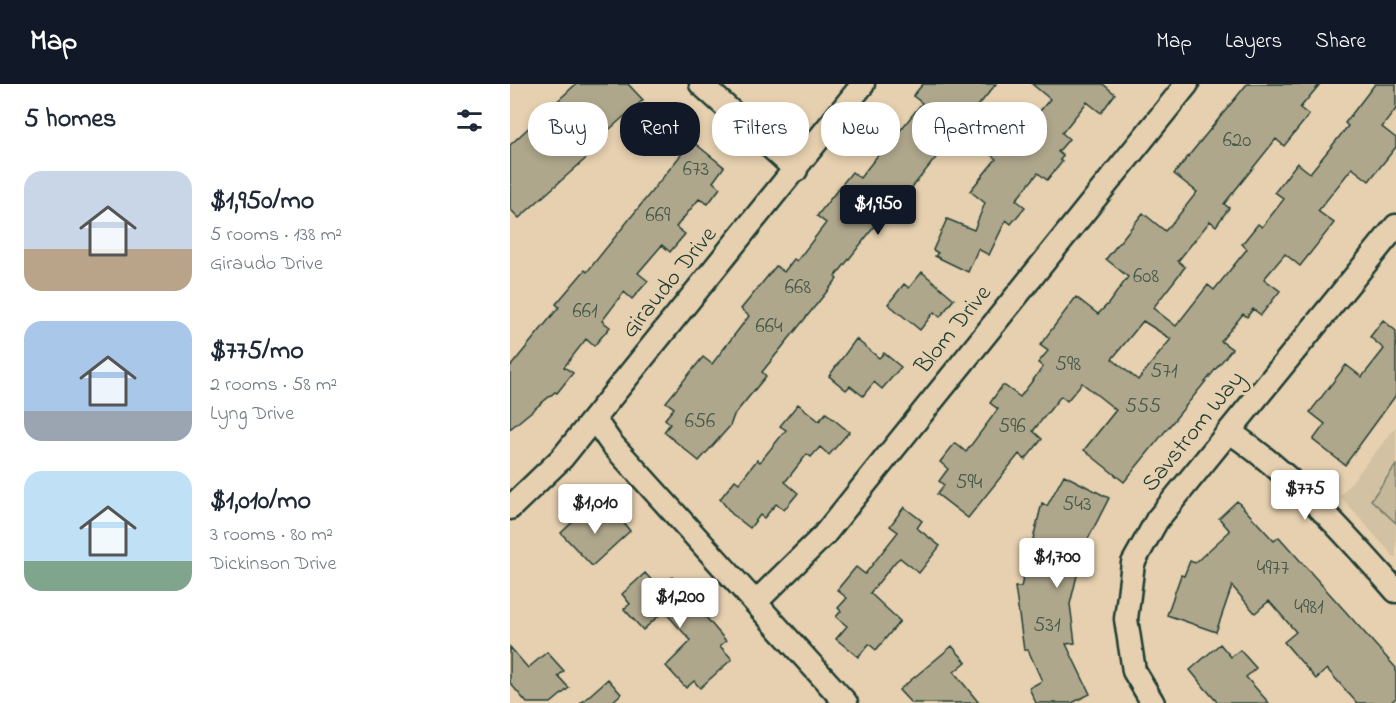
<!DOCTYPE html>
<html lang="en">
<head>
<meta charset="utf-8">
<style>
	:root { --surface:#fff; --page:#f2f2f3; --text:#1f2937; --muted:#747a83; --accent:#111827 }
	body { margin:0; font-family:"Indie Flower",sans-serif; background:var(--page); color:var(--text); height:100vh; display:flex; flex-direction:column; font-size:22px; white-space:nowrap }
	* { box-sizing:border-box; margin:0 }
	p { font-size:20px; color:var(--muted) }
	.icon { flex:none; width:33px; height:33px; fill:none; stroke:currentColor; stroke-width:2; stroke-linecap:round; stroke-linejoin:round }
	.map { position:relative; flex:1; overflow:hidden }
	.panel { display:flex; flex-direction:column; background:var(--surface); width:510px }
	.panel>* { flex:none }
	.hud { position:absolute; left:18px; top:18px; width:570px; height:54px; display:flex; gap:12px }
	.price { position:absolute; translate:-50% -51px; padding:0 14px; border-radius:6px; background:#fff; color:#222; font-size:20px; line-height:39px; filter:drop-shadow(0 2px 3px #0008) }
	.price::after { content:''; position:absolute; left:50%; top:36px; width:18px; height:14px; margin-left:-9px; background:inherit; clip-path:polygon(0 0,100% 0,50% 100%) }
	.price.on { background:var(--accent); color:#fff }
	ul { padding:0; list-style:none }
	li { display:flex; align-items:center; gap:18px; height:150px; padding:0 24px }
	li span { display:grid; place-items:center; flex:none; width:168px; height:120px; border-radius:18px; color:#555 }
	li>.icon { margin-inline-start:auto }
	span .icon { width:72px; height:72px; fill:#fffc; stroke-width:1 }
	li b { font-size:26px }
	h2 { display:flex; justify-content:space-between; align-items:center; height:72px; padding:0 24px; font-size:26px }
	.chip { padding:0 21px; border-radius:24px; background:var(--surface); box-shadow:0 3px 9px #0003; font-size:21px; line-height:54px }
	.chip.on { background:var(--accent); color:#fff }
	header { display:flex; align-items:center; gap:36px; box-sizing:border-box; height:84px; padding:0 30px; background:var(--accent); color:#fff }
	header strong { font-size:28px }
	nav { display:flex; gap:33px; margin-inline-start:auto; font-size:21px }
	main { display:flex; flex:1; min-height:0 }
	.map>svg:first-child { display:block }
	.built { fill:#d2c1a2 }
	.green { fill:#c5b89a; stroke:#727a67; stroke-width:1.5 }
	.building { fill:#afa78c; stroke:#1f3d34; stroke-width:1.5; fill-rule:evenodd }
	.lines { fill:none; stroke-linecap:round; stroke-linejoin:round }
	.street-casing { stroke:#1f3d34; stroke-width:27 }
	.street { stroke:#e6d0af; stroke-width:22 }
	.labels { text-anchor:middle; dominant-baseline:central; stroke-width:6; stroke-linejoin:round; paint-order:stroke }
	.number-label { font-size:21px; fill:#43584a }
	.street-label { font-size:24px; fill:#1f3d34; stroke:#e6d0af }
</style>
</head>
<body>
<header>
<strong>Map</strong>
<nav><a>Map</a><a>Layers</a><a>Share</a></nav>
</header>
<main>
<section class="panel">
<h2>5 homes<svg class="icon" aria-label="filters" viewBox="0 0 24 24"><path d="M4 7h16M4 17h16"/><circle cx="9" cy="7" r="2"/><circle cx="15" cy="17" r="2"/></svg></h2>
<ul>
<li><span style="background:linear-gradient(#c9d6e8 65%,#b9a48a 0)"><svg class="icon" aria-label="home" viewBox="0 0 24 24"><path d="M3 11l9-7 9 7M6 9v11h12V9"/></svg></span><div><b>$1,950/mo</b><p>5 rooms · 138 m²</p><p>Giraudo Drive</p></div></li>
<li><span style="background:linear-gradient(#a9c7e8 75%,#9aa5b1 0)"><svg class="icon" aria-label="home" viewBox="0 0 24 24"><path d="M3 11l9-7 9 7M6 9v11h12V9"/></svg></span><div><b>$775/mo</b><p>2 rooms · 58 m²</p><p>Lyng Drive</p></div></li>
<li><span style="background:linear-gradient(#bfe0f5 75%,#7fa58c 0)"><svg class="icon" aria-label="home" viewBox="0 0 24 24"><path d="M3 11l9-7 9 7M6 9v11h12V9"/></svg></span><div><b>$1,010/mo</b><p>3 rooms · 80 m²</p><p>Dickinson Drive</p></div></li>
</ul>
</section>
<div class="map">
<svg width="886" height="619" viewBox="0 0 886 619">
	<rect width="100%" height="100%" fill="#e6d0af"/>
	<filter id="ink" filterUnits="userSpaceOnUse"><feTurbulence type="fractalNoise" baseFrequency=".0167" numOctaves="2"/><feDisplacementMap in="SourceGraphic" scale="12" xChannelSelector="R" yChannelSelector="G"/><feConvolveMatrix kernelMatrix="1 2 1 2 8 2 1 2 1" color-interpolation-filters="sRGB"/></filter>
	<g filter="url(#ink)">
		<path class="built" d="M886,343v132l-56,-63z"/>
		<path class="green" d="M886,381v58l-25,-23z"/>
		<path class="building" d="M66,0h52l15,16 -47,41 4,5 -81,72 -9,-9v-64z
			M413,0h73l-22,27 40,31 36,-43 -18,-15h71l12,10 -14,19 -14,-11 -25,31 7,6 -11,13 5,4 -3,4 2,2 -15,18 -9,-7 -22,27 9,7 -14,17 -5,-4 -17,35 -11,-6 -10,23 -33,-16 3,-3 -5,-3 14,-31 27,11 11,-27 -15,-12 26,-32 -37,-30 -78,97 -3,-3 -4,4 -39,50 2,2 -75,93 4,4 -32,39 -4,11 -31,35 -35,-29 6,-8 -5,-5 9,-11 -8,-6 37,-45 9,7 37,-48 -8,-7 35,-43 8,6 10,-13 3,2 29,-38 -9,-7 14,-18 21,-26 8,6 22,-28 -7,-6 16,-19 8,7 23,-29 -9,-7z
			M737,0h73l-20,24 9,7 -25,31 -8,-7 -52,65 5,4 -13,18 -6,-5 -32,40 7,6 -32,41 23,18 32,-41 6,5 33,-41 -5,-5 16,-20 4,3 22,-28 -9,-7 22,-29 13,10 38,-47 -3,-3 30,-39h21v25l-14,18 14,11v9l-27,34 -17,-13 -34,43 16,12 -34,43 -15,-12 -21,25 16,12 -19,24 -8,-6 -6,8 -4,-3 -22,27 11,8 -108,133 -40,-32 32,-40 -34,-27 -15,18 -6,-5 -28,35 9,8 -17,21 -6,-6 -51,64 -31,-24 7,-9 -5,-4 9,-12 -8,-7 15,-19 11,9 32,-43 -8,-6 12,-17h3l15,11 23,-30 -5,-4 10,-12 -8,-6 36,-48 22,17 10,-10 20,-27 -22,-18 37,-46 22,18 10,-11 22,-28 -23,-18zM633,237l28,18 -33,41 -26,-21z
			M182,57l32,26 -11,15 7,6 -12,16 -9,-5 -23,28 9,7 -15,18 -8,-7 -24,28 10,8 -16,18 -8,-7 -22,29 8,6 -16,19 -8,-7 -22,28 9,6 -16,20 -2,-1 -45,37v-62l49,-60 -3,-3 29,-34 2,2z
			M412,188l32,27 -14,18 -6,-5 -14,18 -32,-26 16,-20 5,4z
			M873,236l13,11v64l-51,70 -32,-25 12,-16 -15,-12 36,-47 16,12 22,-28 -14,-12z
			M346,255l23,19 5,-5 17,14 -19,22 -8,-7 -11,14 -13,-10 -4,4 -17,-14z
			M288,320l21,17 7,-8 23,19 -20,23 -9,-8 -9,10 -4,-3 -22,28 13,11 -14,17 -8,-6 -12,14 -4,-3 -10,13 -18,-14 -12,-15 15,-19 4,3 18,-23 3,2 26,-32 -6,-4z
			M554,391l45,23 -25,49 -14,57 5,39 -9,1 24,50 -18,9h-36l-7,-15 13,-7 -14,-31h-4l-9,-63h6l21,-84 5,3z
			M727,417l37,40 5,-4 117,131v30l-6,5h-33l-30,-34 -11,10 -32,-37 12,-10 -27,-31 -14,12 -23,-27 -16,46 -49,-17 14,-40 3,1 6,-15 5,2 35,-32 -11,-13z
			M87,423l12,14 6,-5 4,1 11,14 -38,35 -31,-33 23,-22 4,4z
			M394,423l18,14 -5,7 23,18 -21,27 -19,-15 -4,3 -26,32 30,28 -24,29 -7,-6 -11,13 -22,-18 11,-13 -11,-9 5,-6 -3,-3 9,-10 -10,-8 19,-23 9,7 33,-42 -8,-6z
			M135,489l14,15 13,-11 54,64 -6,5 12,13 -32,29 -6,-7 -8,7 -20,-22 25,-25 -27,-30 -21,19 -19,-21 6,-5 -8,-10z
			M710,560l11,13 9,-7 16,18 -10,9 23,26h-51l-15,-17 -13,-16z
			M442,562l14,16 -12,10 25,31h-68l-12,-13z
			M0,563l18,21 19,-16 17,19 -6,5 11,12 -18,15h-24l-17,-20z
			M98,595l13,15 -10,9h-30z"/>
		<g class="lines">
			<defs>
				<path id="street" d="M191,0l95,86
					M84,335l17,24 235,260
					M720,348c64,44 115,101 166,159
					M0,424l52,-50 301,-374
					M246,518l68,-67 363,-451
					M643,619l-19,-32 -8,-52 7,-56 24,-43 239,-294"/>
			</defs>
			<use href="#street" class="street-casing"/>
			<use href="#street" class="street"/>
		</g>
	</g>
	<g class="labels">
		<g class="number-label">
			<text x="727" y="57">620</text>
			<text x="186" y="86">673</text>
			<text x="148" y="132">669</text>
			<text x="636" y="193">608</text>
			<text x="288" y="204">668</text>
			<text x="75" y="228">661</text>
			<text x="259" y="243">664</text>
			<text x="558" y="281">598</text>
			<text x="654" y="288">571</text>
			<text x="633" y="323">555</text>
			<text x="190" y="338">656</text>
			<text x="502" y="343">596</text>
			<text x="459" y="399">594</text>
			<text x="567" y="421">543</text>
			<text x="763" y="485">4977</text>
			<text x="799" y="524">4981</text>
			<text x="537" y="542">531</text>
		</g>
		<g class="street-label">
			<text transform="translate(160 199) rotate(-51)">Giraudo Drive</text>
			<text transform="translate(444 246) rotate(-51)">Blom Drive</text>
			<text transform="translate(684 348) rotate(-51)">Savstrom Way</text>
		</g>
	</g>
</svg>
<b class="price on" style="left:368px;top:152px">$1,950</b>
<b class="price" style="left:795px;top:437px">$775</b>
<b class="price" style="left:85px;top:451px">$1,010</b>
<b class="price" style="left:547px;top:505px">$1,700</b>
<b class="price" style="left:170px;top:545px">$1,200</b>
<div class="hud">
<a class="chip">Buy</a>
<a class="chip on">Rent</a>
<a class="chip">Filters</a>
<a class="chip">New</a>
<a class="chip">Apartment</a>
</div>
</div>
</main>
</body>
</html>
